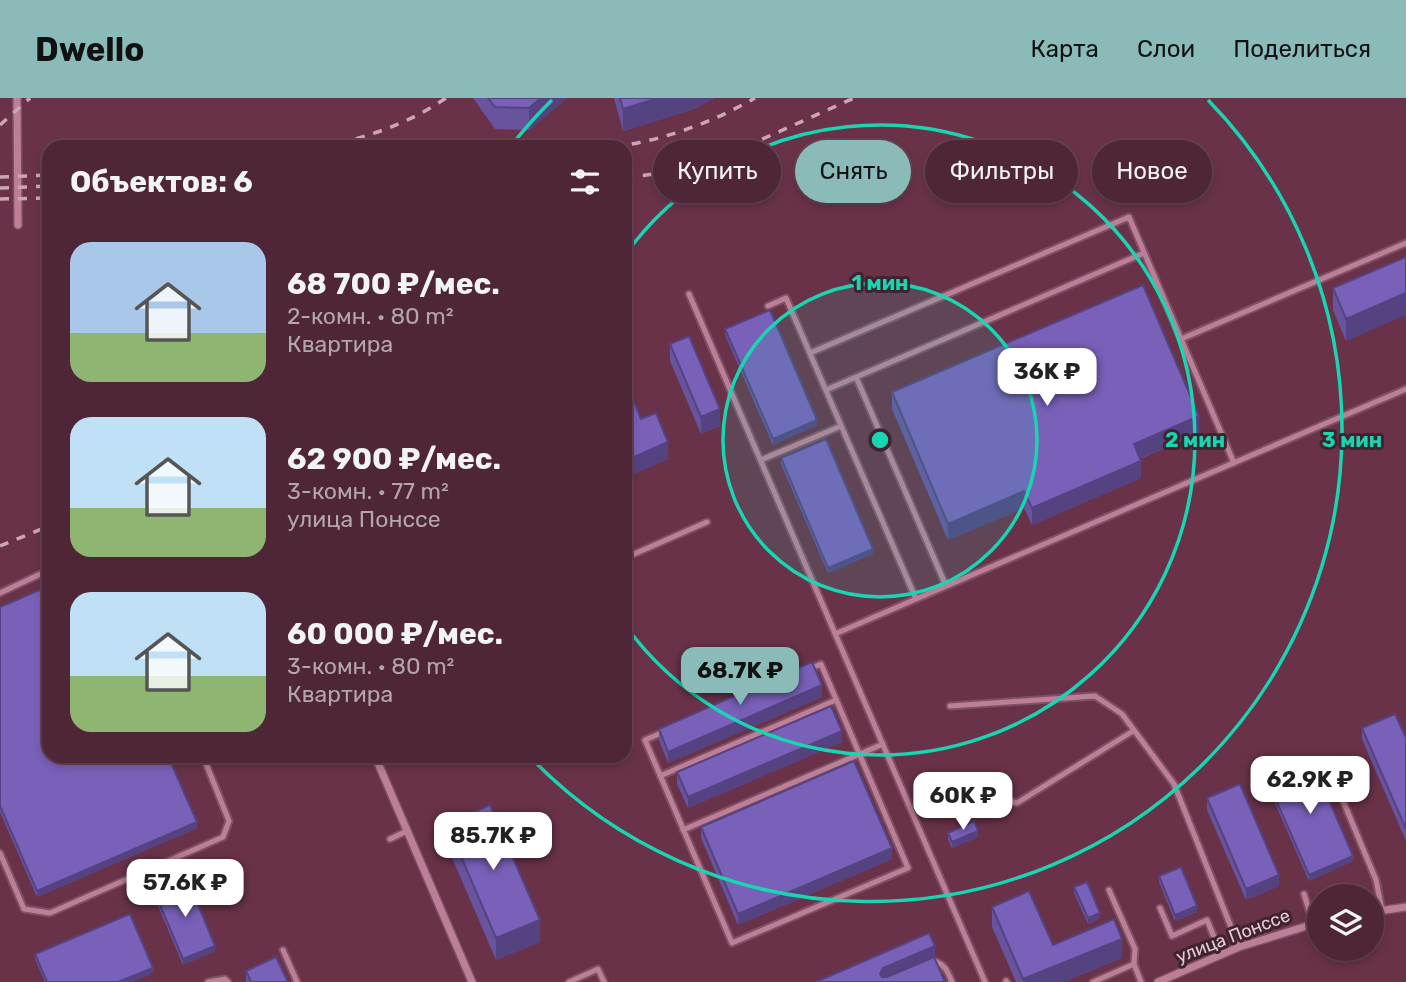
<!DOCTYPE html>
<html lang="ru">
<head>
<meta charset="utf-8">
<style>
	:root { --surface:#4f2637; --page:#593242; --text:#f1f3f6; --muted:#b3a5ad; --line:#664352; --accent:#8bbbb9 }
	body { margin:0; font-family:Rubik,sans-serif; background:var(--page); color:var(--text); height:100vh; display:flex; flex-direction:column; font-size:26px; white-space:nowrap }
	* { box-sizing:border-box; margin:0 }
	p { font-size:23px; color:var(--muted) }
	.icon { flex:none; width:38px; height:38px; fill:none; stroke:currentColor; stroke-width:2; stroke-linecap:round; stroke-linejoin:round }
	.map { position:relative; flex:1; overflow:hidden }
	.panel { position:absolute; left:42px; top:42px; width:590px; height:623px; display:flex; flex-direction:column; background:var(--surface); border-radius:21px; box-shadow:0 4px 10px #0003,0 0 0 2px var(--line) }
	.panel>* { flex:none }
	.guide { position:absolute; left:653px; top:42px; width:648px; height:63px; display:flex; gap:14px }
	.controls { position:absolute; left:1307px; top:786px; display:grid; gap:14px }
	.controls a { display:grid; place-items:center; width:77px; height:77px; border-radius:50%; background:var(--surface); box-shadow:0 4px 10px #0003,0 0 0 2px var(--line); font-size:35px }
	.price { position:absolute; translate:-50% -60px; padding:0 16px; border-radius:14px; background:#fff; color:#222; font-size:23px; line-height:46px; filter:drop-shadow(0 2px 4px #0008) }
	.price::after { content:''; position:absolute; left:50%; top:42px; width:21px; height:16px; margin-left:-10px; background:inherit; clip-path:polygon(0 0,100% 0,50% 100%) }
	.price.current { background:var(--accent); color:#111 }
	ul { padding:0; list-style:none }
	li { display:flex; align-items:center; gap:21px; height:175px; padding:0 28px }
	li span { display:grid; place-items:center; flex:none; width:196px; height:140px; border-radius:21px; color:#555 }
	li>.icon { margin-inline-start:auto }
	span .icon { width:84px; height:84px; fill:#fffc; stroke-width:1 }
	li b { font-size:30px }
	h2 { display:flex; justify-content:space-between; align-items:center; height:84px; padding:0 28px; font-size:30px }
	.tag { padding:0 24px; border-radius:32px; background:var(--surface); box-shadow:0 4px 10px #0003,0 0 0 2px var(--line); font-size:24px; line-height:63px }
	.tag.current { background:var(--accent); color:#111 }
	header { display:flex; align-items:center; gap:42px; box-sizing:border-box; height:98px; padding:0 35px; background:var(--accent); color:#111 }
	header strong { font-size:33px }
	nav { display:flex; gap:38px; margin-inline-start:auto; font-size:24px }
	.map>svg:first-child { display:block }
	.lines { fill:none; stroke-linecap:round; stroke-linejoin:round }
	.lane-casing { stroke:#7e5064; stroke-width:9 }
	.street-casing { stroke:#7e5064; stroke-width:10 }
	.lane { stroke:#bd7e97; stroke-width:5 }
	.street { stroke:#bd7e97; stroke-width:7 }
	.rail { stroke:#cda6b5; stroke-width:3.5; stroke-dasharray:9 9; stroke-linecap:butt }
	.wall { fill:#68539e }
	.shaded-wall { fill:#554381 }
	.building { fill:#7960b8; stroke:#554381; stroke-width:2 }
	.ring { fill:none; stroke:#19d5b2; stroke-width:3.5 }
	.labels { text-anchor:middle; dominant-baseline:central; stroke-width:6; stroke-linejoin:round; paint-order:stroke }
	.street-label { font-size:18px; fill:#eac8d4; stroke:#3e242e }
	.centre { fill:#19d5b2; stroke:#3e242e; stroke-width:3.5 }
	.ring-label { font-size:21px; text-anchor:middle; font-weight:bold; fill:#19d5b2; stroke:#3e242e; stroke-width:6; stroke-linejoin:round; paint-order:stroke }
</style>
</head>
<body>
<header>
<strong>Dwello</strong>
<nav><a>Карта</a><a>Слои</a><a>Поделиться</a></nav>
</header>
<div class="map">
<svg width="1406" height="884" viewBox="0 0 1406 884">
	<rect width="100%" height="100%" fill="#693249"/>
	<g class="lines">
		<defs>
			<path id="lane" d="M689,196l296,688
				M768,208l18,-8 130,301 -81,35
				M1181,241l225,-96
				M810,255l319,-136 105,246
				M856,279l90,209
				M826,292l318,-137
				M761,362l80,-34
				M625,460l82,-36
				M0,495l49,-23
				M916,501l490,-210
				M821,566l87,204 -176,75 -87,-203z
				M950,608l145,-10 27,18 52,70 65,163
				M1329,669l47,113 6,30
				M660,678l176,-76
				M983,696l34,9 116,-72
				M683,732l200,-86
				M390,741l17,-8
				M0,755l24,56 26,4 173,-76 6,-16 -26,-65
				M1109,792l26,59 -1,15 7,18
				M1304,796l9,29
				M1160,810l12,28 35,-16 14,34
				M283,852l14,32
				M932,863c12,1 16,11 20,21
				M1006,883l1,1
				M208,884l17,-3 3,3
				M569,884l29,-13 6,13
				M1093,884l41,-18"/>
			<path id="street" d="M17,0l1,127
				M375,658l97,226
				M1372,814l34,-5
				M1158,884l81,-35 81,-25"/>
		</defs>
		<use href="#lane" class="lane-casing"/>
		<use href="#street" class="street-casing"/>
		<use href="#lane" class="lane"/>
		<use href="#street" class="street"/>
		<path class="rail" d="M0,27l30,-27
			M321,49c45,-9 87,-23 125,-49
			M614,49c50,-7 97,-24 141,-49
			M0,79l49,-2
			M625,80l73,-10 156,-70
			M0,90l49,-2
			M0,101l49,-1
			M48,164l1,-1
			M0,448l49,-20"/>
	</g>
	<path class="wall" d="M473,0h94l-38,32 -34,-1z
		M614,0h101l-24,12 -68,21z
		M1406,159l-60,84 -13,-31v-22z
		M725,231l92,96 -44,20 -48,-110z
		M670,246l50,82 -19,8 -31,-73z
		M892,294l307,41 -59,26 1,19 -109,47 -8,-17 -76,32 -56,-131z
		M781,360l92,96 -45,19 -47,-109z
		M0,509l197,221 -160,69 -37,-85z
		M822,599l-154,66 -9,-23v-11z
		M1362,630l44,10v103l-44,-102z
		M842,644l-154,66 -11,-24v-12z
		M1266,679l87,84 -44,20 -43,-98z
		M1207,700l72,88 -33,14 -39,-90z
		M447,726l93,118 -44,18 -49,-114z
		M701,729l191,32 -154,66 -37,-87z
		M948,735l30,4 -26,11 -4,-9z
		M1159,778l38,36 -22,9 -16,-39z
		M1074,789l26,31 -12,6 -14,-31z
		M155,795l60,58 -32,14 -28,-66z
		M992,809l61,38 69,13 -58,24h-48l-24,-55z
		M35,856l118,19 -21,9h-87l-10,-23z
		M246,873l42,11h-42z"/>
	<path class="shaded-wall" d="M541,0h26l-38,32v-22z
		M658,0h57l-24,12 -68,21v-22z
		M1406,195v22l-60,26v-22z
		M720,311v17l-19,8v-17z
		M1199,318v17l-65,28v-17z
		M817,322v5l-44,20v-6z
		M668,344v17l-43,19v-17z
		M1141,363v17l-109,47v-17z
		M1024,393v17l-76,32v-16z
		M873,451v5l-45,19v-5z
		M822,587v12l-154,66v-11z
		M842,633v11l-154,66v-11z
		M197,724v6l-160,69v-6z
		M978,733v6l-26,11v-6z
		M892,750v11l-154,66v-11z
		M1353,758v5l-44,20v-6z
		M1279,777v11l-33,14v-11z
		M1197,808v6l-22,9v-6z
		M1100,815v5l-12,6v-6z
		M540,822v22l-44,18v-22z
		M1122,841v19l-58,24h-41v-3z
		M215,848v5l-32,14v-6z
		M935,848v10l-52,21 -3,-3 3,-6z
		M153,870v5l-21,9h-14z"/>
	<path class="building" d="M488,0h53l-12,10 -34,-1z
		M620,0h38l-35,11z
		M1406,159v36l-60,26 -13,-31z
		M1143,187l56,131 -65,28 7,17 -109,47 -8,-17 -76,33 -56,-132z
		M770,212l47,110 -44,19 -48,-110z
		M689,238l31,73 -19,8 -31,-73z
		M625,282l16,39 15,-6 12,29 -43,19z
		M826,341l47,110 -45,19 -47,-110z
		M49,488v170h119l29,66 -160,69 -37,-85v-199z
		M812,564l10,23 -154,67 -9,-23z
		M831,608l11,25 -154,66 -11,-25z
		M1395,616l11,24v91l-44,-101z
		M1311,660l42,98 -44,19 -43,-98z
		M854,663l38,87 -154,66 -37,-87z
		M1240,686l39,91 -33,14 -39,-91z
		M490,707l50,115 -44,18 -49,-114z
		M974,723l4,10 -26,11 -4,-9z
		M1181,769l16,39 -22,9 -16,-39z
		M188,782l27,66 -32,13 -28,-66z
		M1087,784l13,31 -12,5 -14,-31z
		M1029,793l24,54 61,-26 8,20 -99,40 -31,-72z
		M130,816l23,54 -35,14h-71l-12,-28z
		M929,835l6,13 -52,22 -3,6 2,3h5l47,-20 11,25h-129z
		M276,859l12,25h-37l-5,-11z"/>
	<circle cx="880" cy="342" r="157" fill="#19d5b2" fill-opacity=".12"/>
	<g class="ring">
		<circle cx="880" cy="342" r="157"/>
		<path d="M625 157A315 315 0 1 1 625 527"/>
		<path d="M511 48A472 472 0 0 1 552 2M1208 2A472 472 0 1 1 532 661"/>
	</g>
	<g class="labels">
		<g class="street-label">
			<text transform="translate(1233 838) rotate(-21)">улица Понссе</text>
		</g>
	</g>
	<circle cx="880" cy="342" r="10" class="centre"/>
	<g class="ring-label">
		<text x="880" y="192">1 мин</text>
		<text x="1195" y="349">2 мин</text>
		<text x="1352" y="349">3 мин</text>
	</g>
</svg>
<div class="controls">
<a><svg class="icon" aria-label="layers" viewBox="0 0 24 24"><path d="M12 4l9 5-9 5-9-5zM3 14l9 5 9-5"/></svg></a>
</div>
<b class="price" style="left:1047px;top:310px">36K ₽</b>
<b class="price current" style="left:740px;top:609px">68.7K ₽</b>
<b class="price" style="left:1310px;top:718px">62.9K ₽</b>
<b class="price" style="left:963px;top:734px">60K ₽</b>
<b class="price" style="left:493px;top:774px">85.7K ₽</b>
<b class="price" style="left:185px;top:821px">57.6K ₽</b>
<div class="guide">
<a class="tag">Купить</a>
<a class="tag current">Снять</a>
<a class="tag">Фильтры</a>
<a class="tag">Новое</a>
</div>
<section class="panel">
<h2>Объектов: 6<svg class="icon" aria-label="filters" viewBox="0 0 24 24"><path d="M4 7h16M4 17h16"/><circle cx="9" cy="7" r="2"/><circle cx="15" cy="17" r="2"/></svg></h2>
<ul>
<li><span style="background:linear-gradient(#a9c7e8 65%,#8fb573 0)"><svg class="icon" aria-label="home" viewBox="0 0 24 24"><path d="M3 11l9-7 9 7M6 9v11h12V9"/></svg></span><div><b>68 700 ₽/мес.</b><p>2-комн. · 80 m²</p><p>Квартира</p></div></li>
<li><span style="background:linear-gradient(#bfe0f5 65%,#8fb573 0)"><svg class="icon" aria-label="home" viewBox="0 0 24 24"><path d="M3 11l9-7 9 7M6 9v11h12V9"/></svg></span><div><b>62 900 ₽/мес.</b><p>3-комн. · 77 m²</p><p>улица Понссе</p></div></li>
<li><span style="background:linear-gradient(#bfe0f5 60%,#8fb573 0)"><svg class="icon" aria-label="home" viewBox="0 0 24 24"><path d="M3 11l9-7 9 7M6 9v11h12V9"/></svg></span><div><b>60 000 ₽/мес.</b><p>3-комн. · 80 m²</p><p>Квартира</p></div></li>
</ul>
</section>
</div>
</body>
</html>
